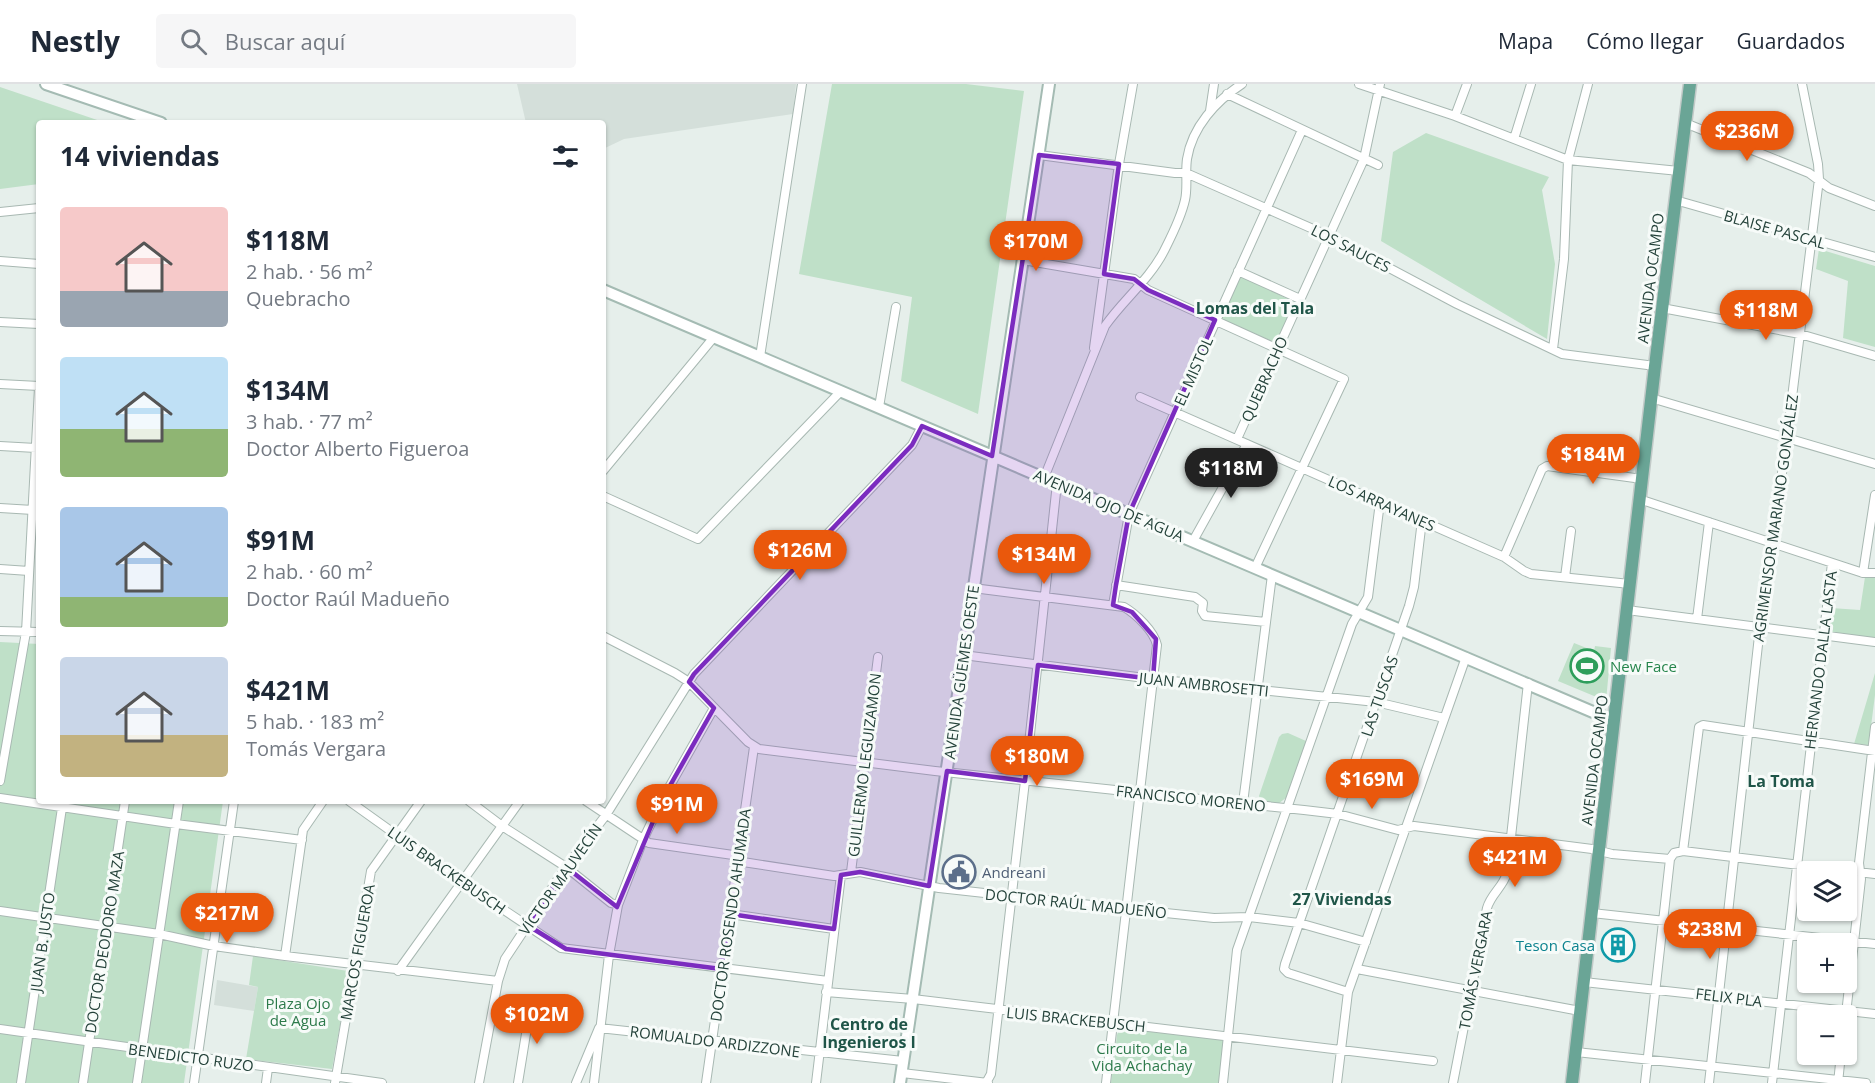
<!DOCTYPE html>
<html lang="es">
<head>
<meta charset="utf-8">
<style>
	:root { --surface:#fff; --page:#f6f6f7; --text:#1f2937; --muted:#747a83; --line:#e0e1e3; --accent:#ea580c }
	body { margin:0; font-family:"Open Sans",sans-serif; background:var(--page); color:var(--text); height:100vh; display:flex; flex-direction:column; font-size:22px; white-space:nowrap }
	* { box-sizing:border-box; margin:0 }
	p { font-size:20px; color:var(--muted) }
	.icon { flex:none; width:33px; height:33px; fill:none; stroke:currentColor; stroke-width:2; stroke-linecap:round; stroke-linejoin:round }
	.map { position:relative; flex:1; overflow:hidden }
	.drawer { position:absolute; left:36px; top:36px; width:570px; height:684px; display:flex; flex-direction:column; background:var(--surface); border-radius:6px; box-shadow:0 2px 4px #0004 }
	.drawer>* { flex:none }
	.fabs { position:absolute; left:1797px; top:777px; display:grid; gap:12px }
	.fabs a { display:grid; place-items:center; width:60px; height:60px; border-radius:6px; background:var(--surface); box-shadow:0 2px 4px #0004; font-size:30px }
	.price { position:absolute; translate:-50% -51px; padding:0 14px; border-radius:21px; background:var(--accent); color:#fff; font-size:20px; line-height:39px; filter:drop-shadow(0 2px 3px #0008) }
	.price::after { content:''; position:absolute; left:50%; top:36px; width:18px; height:14px; margin-left:-9px; background:inherit; clip-path:polygon(0 0,100% 0,50% 100%) }
	.price.active { background:#222; color:#fff }
	ul { padding:0; list-style:none }
	li { display:flex; align-items:center; gap:18px; height:150px; padding:0 24px }
	li span { display:grid; place-items:center; flex:none; width:168px; height:120px; border-radius:6px; color:#555 }
	li>.icon { margin-inline-start:auto }
	span .icon { width:72px; height:72px; fill:#fffc; stroke-width:1 }
	li b { font-size:26px }
	h2 { display:flex; justify-content:space-between; align-items:center; height:72px; padding:0 24px; font-size:26px }
	header { display:flex; align-items:center; gap:36px; box-sizing:border-box; height:84px; padding:0 30px; background:var(--surface); border-bottom:2px solid var(--line) }
	header strong { font-size:28px }
	nav { display:flex; gap:33px; margin-inline-start:auto; font-size:21px }
	.search { width:420px; height:54px; background:var(--page); display:flex; align-items:center; gap:15px; box-sizing:border-box; padding:0 21px; border-radius:6px; color:var(--muted); font-size:22px }
	.map>svg:first-child { display:block }
	.built { fill:#d4dfda }
	.green { fill:#bfe0c8 }
	.lines { fill:none; stroke-linecap:round; stroke-linejoin:round }
	.street-casing { stroke:#a8b8b2; stroke-width:10 }
	.secondary-casing { stroke:#a4bbb3; stroke-width:14 }
	.primary-casing { stroke:#c2cac8; stroke-width:15 }
	.street { stroke:#fff; stroke-width:8 }
	.secondary { stroke:#fff; stroke-width:10 }
	.primary { stroke:#6aa596; stroke-width:12 }
	.marked { fill:#7b2cbf; fill-opacity:0.2; stroke:#7b2cbf; stroke-width:4.5; stroke-linejoin:round }
	.labels { text-anchor:middle; dominant-baseline:central; stroke-width:6; stroke-linejoin:round; paint-order:stroke }
	.street-label { font-size:15px; fill:#24423a; stroke:#f7fbf9 }
	.leisure-label { font-size:15px; fill:#27864d; stroke:#f7fbf9; text-anchor:start }
	.service-label { font-size:15px; fill:#4e5e75; stroke:#f7fbf9; text-anchor:start }
	.culture-label { font-size:15px; fill:#0d838f; stroke:#f7fbf9; text-anchor:end }
	.park-label { font-size:15px; fill:#2d7a4b; stroke:#f7fbf9 }
	.neighbourhood-label { font-size:16px; font-weight:bold; fill:#1f5548; stroke:#f7fbf9 }
</style>
</head>
<body>
<header>
<strong>Nestly</strong>
<div class="search"><svg class="icon" aria-label="search" viewBox="0 0 24 24"><circle cx="10" cy="10" r="6"/><path d="M15 15l6 6"/></svg>Buscar aquí</div>
<nav><a>Mapa</a><a>Cómo llegar</a><a>Guardados</a></nav>
</header>
<div class="map">
<svg width="1875" height="999" viewBox="0 0 1875 999">
	<rect width="100%" height="100%" fill="#e6efeb"/>
	<path class="built" d="M517,0h279l-3,30 -169,25 -21,10v-26h-77z
		M217,896l41,7 -4,24 -40,-6z"/>
	<path class="green" d="M832,0h134l58,7 -46,323 -77,-33 11,-84 -113,-23z
		M0,3l106,36h-67v61l-39,5z
		M1426,49l123,44 -7,13 13,74 -8,75 -166,-98 12,-89z
		M1819,165l56,17v81l-32,-9 5,-57 -32,-12z
		M1240,193h3l51,25 -18,41 -54,-24 -1,-4z
		M1875,492v63l-44,-6 -3,-7 3,-18 29,2 5,-33z
		M0,558l39,2v157h184l-39,282h-184z
		M1574,559l20,8 1,-5 16,2 -5,53 -48,-20z
		M1875,589v22l-6,47 -1,3 -14,-1z
		M1288,649l18,8v4l-19,52 -9,7 -15,-2 -3,-3 -1,-3 20,-59 3,-3z
		M253,872l95,15 1,4 -17,94 -86,-10 12,-72 -9,-2z
		M1123,944l98,11 3,2 -4,42h-109l6,-48 2,-5z"/>
	<g class="lines">
		<defs>
			<path id="street" d="M1359,0l96,32 113,44 111,11
				M1227,10l151,71
				M1210,27l4,-27
				M1455,32l12,-32
				M1685,39l124,50 20,15 46,18
				M1514,55l17,-55
				M1039,71l136,18h11l143,63 128,68 105,50 93,12
				M1675,116l200,57
				M0,128l39,-4
				M1023,176l111,19 14,11 196,89 -89,189
				M0,177l39,3
				M1238,187l62,28
				M1662,224l138,26 75,22
				M0,238l39,2
				M1094,264l25,-184 14,-80
				M1553,265l11,-90 4,-99 20,-76
				M760,273l42,-273
				M0,300l39,2
				M1140,313l364,160 20,14 7,3 99,10
				M1651,314l224,66
				M879,323l17,-100
				M1237,355l127,-280 16,-75
				M0,362l36,2
				M603,387l111,-134
				M1044,394l61,-152c18,-26 44,-46 59,-75 8,-16 17,-33 21,-51 3,-13 0,-27 2,-41 5,-32 29,-58 55,-75
				M603,412l95,43 143,-148
				M1639,415l224,74h12
				M0,424l33,2
				M1193,457l54,-97
				M1504,473l38,-88 5,-3 95,13
				M0,485l29,2
				M1863,489l12,-78
				M1565,493l6,-46
				M1116,501l79,12 8,6 -1,8 3,5 61,6
				M973,504l151,19c12,7 30,24 33,38l-51,438
				M1113,521l16,-91 173,-384
				M1627,526l248,32
				M1697,535l12,-97
				M0,547l39,1
				M603,552l72,37 14,9 59,60 11,7 176,22 369,39 34,4 60,16 16,-4 178,23 20,5 58,5
				M963,571l190,24 223,23 68,16
				M0,697l26,-149 13,-244
				M0,714l176,26 126,16
				M349,717l113,81 99,66 267,33
				M469,717l33,25 64,41 45,36 7,2
				M586,717l63,42 84,12 10,7 91,14 26,-4 79,16 188,21 87,9 35,-1 50,6 67,19
				M1243,719l29,-228
				M1683,767l16,-124 4,-2 172,26
				M1670,775l4,-6 9,-2 192,23
				M851,788l27,-215
				M0,827l159,23 55,12 71,10 213,25
				M1592,829l283,31
				M730,830l104,15
				M285,872l18,-126 20,-29
				M1357,885l223,42
				M398,887l122,-170
				M1584,898l291,32
				M826,908l87,7 520,62
				M1348,908l-60,-19 -4,-4 1,-5 124,-358 5,-19 8,-67
				M1846,930l15,-135 -2,-16 16,-136
				M0,945l382,54
				M1576,968l290,31
				M902,989l86,10
				M21,999l42,-282
				M83,999l42,-282
				M137,999l42,-282
				M194,999l40,-282
				M266,999l2,-15
				M335,999l36,-212 50,-70
				M479,999l19,-102 7,-22 61,-92 40,-52 88,-141 218,-229 10,-19
				M518,999l13,-80
				M576,999l23,-55 304,33
				M594,999l15,-128 9,-50 25,-65 20,-42 51,-90
				M706,999l48,-336
				M816,999l25,-208
				M986,999l5,-9 34,-293 32,-298
				M1223,999l14,-133 115,-326 16,-27 12,-95
				M1337,999l11,-91 118,-335
				M1453,999l34,-175c4,-14 16,-21 20,-35l21,-190
				M1645,999l25,-224
				M1709,999l51,-456 27,-189 32,-259 -1,-15 -16,-80
				M1772,999l60,-520
				M1838,999l3,-29"/>
			<path id="secondary" d="M46,0l115,39
				M603,206l1011,431
				M900,999l149,-999"/>
			<path id="primary" d="M1572,999l83,-717 35,-282"/>
		</defs>
		<use href="#street" class="street-casing"/>
		<use href="#secondary" class="secondary-casing"/>
		<use href="#primary" class="primary-casing"/>
		<use href="#street" class="street"/>
		<use href="#secondary" class="secondary"/>
		<use href="#primary" class="primary"/>
	</g>
	<path class="marked" d="M1039,71l80,9 -15,110 30,5 14,11 67,30 -86,194 -13,71 -3,20 19,7 24,27 -3,40 -115,-14 -13,116 -78,-10 -18,115 -69,-14 -19,3 -7,54 -104,-15 -9,55 -155,-20 -39,-24 39,-58 51,40 46,-109 51,-90 -25,-26 5,-8 218,-229 10,-19 70,30z"/>
	<defs>
		<symbol id="stadium-ring" viewBox="-11 -11 22 22"><circle r="9.5" fill="#f7fbf9" stroke="#2e9e5b" stroke-width="1.5"/><path d="M0-5a6.5 5 0 1 0 0 10a6.5 5 0 1 0 0-10ZM-3.5-1.8h7v3.6h-7Z" fill="#2e9e5b"/></symbol>
		<symbol id="civic-ring" viewBox="-11 -11 22 22"><circle r="9.5" fill="#f7fbf9" stroke="#5c6f8a" stroke-width="1.5"/><path d="M-.6-6.5H3V-4.5H.6V-3L4-1V1h2V6H-6V1h2V-1L-.6-3ZM-1.2 2.5V6h2.4V2.5Z" fill="#5c6f8a"/></symbol>
		<symbol id="building-ring" viewBox="-11 -11 22 22"><circle r="9.5" fill="#f7fbf9" stroke="#0f9aa8" stroke-width="1.5"/><path d="M-4-6H4V6H1V3H-1V6H-4ZM-2.5-4.3h1.7v1.8h-1.7ZM.8-4.3h1.7v1.8H.8ZM-2.5-1h1.7V.8h-1.7ZM.8-1h1.7V.8H.8Z" fill="#0f9aa8"/></symbol>
	</defs>
	<g fill-rule="evenodd">
		<use href="#stadium-ring" x="1568" y="563" width="38" height="38"/>
		<use href="#civic-ring" x="940" y="769" width="38" height="38"/>
		<use href="#building-ring" x="1599" y="842" width="38" height="38"/>
	</g>
	<g class="labels">
		<g class="street-label">
			<text transform="translate(1775 145) rotate(16)">BLAISE PASCAL</text>
			<text transform="translate(1351 164) rotate(27)">LOS SAUCES</text>
			<text transform="translate(1650 194) rotate(-83)">AVENIDA OCAMPO</text>
			<text transform="translate(1193 287) rotate(-66)">EL MISTOL</text>
			<text transform="translate(1264 295) rotate(-66)">QUEBRACHO</text>
			<text transform="translate(1382 419) rotate(24)">LOS ARRAYANES</text>
			<text transform="translate(1109 421) rotate(23)">AVENIDA OJO DE AGUA</text>
			<text transform="translate(1775 434) rotate(-82)">AGRIMENSOR MARIANO GONZÁLEZ</text>
			<text transform="translate(1820 576) rotate(-83)">HERNANDO DALLA LASTA</text>
			<text transform="translate(961 588) rotate(-82)">AVENIDA GÜEMES OESTE</text>
			<text transform="translate(1204 600) rotate(6)">JUAN AMBROSETTI</text>
			<text transform="translate(1379 612) rotate(-71)">LAS TUSCAS</text>
			<text transform="translate(1594 676) rotate(-83)">AVENIDA OCAMPO</text>
			<text transform="translate(864 681) rotate(-83)">GUILLERMO LEGUIZAMON</text>
			<text transform="translate(1191 714) rotate(6)">FRANCISCO MORENO</text>
			<text transform="translate(447 786) rotate(35)">LUIS BRACKEBUSCH</text>
			<text transform="translate(560 795) rotate(-55)">VÍCTOR MAUVECÍN</text>
			<text transform="translate(1076 819) rotate(6)">DOCTOR RAÚL MADUEÑO</text>
			<text transform="translate(730 831) rotate(-82)">DOCTOR ROSENDO AHUMADA</text>
			<text transform="translate(42 858) rotate(-82)">JUAN B. JUSTO</text>
			<text transform="translate(104 858) rotate(-81)">DOCTOR DEODORO MAZA</text>
			<text transform="translate(357 868) rotate(-80)">MARCOS FIGUEROA</text>
			<text transform="translate(1475 886) rotate(-79)">TOMÁS VERGARA</text>
			<text transform="translate(1729 913) rotate(7)">FELIX PLA</text>
			<text transform="translate(1076 935) rotate(6)">LUIS BRACKEBUSCH</text>
			<text transform="translate(715 957) rotate(7)">ROMUALDO ARDIZZONE</text>
			<text transform="translate(191 973) rotate(8)">BENEDICTO RUZO</text>
		</g>
		<g class="leisure-label">
			<text x="1610" y="582">New Face</text>
		</g>
		<g class="service-label">
			<text x="982" y="788">Andreani</text>
		</g>
		<g class="culture-label">
			<text x="1595" y="861">Teson Casa</text>
		</g>
		<g class="park-label">
			<text x="298" y="919">Plaza Ojo<tspan x="298" dy="17">de Agua</tspan></text>
			<text x="1142" y="964">Circuito de la<tspan x="1142" dy="17">Vida Achachay</tspan></text>
		</g>
		<g class="neighbourhood-label">
			<text x="1255" y="224">Lomas del Tala</text>
			<text x="1781" y="697">La Toma</text>
			<text x="1342" y="815">27 Viviendas</text>
			<text x="869" y="940">Centro de<tspan x="869" dy="18">Ingenieros I</tspan></text>
		</g>
	</g>
</svg>
<div class="fabs">
<a><svg class="icon" aria-label="layers" viewBox="0 0 24 24"><path d="M12 4l9 5-9 5-9-5zM3 14l9 5 9-5"/></svg></a>
<a>+</a>
<a>−</a>
</div>
<b class="price" style="left:1747px;top:78px">$236M</b>
<b class="price" style="left:1036px;top:188px">$170M</b>
<b class="price" style="left:1766px;top:257px">$118M</b>
<b class="price" style="left:1593px;top:401px">$184M</b>
<b class="price active" style="left:1231px;top:415px">$118M</b>
<b class="price" style="left:800px;top:497px">$126M</b>
<b class="price" style="left:1044px;top:501px">$134M</b>
<b class="price" style="left:1037px;top:703px">$180M</b>
<b class="price" style="left:1372px;top:726px">$169M</b>
<b class="price" style="left:677px;top:751px">$91M</b>
<b class="price" style="left:1515px;top:804px">$421M</b>
<b class="price" style="left:227px;top:860px">$217M</b>
<b class="price" style="left:1710px;top:876px">$238M</b>
<b class="price" style="left:537px;top:961px">$102M</b>
<section class="drawer">
<h2>14 viviendas<svg class="icon" aria-label="filters" viewBox="0 0 24 24"><path d="M4 7h16M4 17h16"/><circle cx="9" cy="7" r="2"/><circle cx="15" cy="17" r="2"/></svg></h2>
<ul>
<li><span style="background:linear-gradient(#f6c9c9 70%,#9aa5b1 0)"><svg class="icon" aria-label="home" viewBox="0 0 24 24"><path d="M3 11l9-7 9 7M6 9v11h12V9"/></svg></span><div><b>$118M</b><p>2 hab. · 56 m²</p><p>Quebracho</p></div></li>
<li><span style="background:linear-gradient(#bfe0f5 60%,#8fb573 0)"><svg class="icon" aria-label="home" viewBox="0 0 24 24"><path d="M3 11l9-7 9 7M6 9v11h12V9"/></svg></span><div><b>$134M</b><p>3 hab. · 77 m²</p><p>Doctor Alberto Figueroa</p></div></li>
<li><span style="background:linear-gradient(#a9c7e8 75%,#8fb573 0)"><svg class="icon" aria-label="home" viewBox="0 0 24 24"><path d="M3 11l9-7 9 7M6 9v11h12V9"/></svg></span><div><b>$91M</b><p>2 hab. · 60 m²</p><p>Doctor Raúl Madueño</p></div></li>
<li><span style="background:linear-gradient(#c9d6e8 65%,#c2b280 0)"><svg class="icon" aria-label="home" viewBox="0 0 24 24"><path d="M3 11l9-7 9 7M6 9v11h12V9"/></svg></span><div><b>$421M</b><p>5 hab. · 183 m²</p><p>Tomás Vergara</p></div></li>
</ul>
</section>
</div>
</body>
</html>
